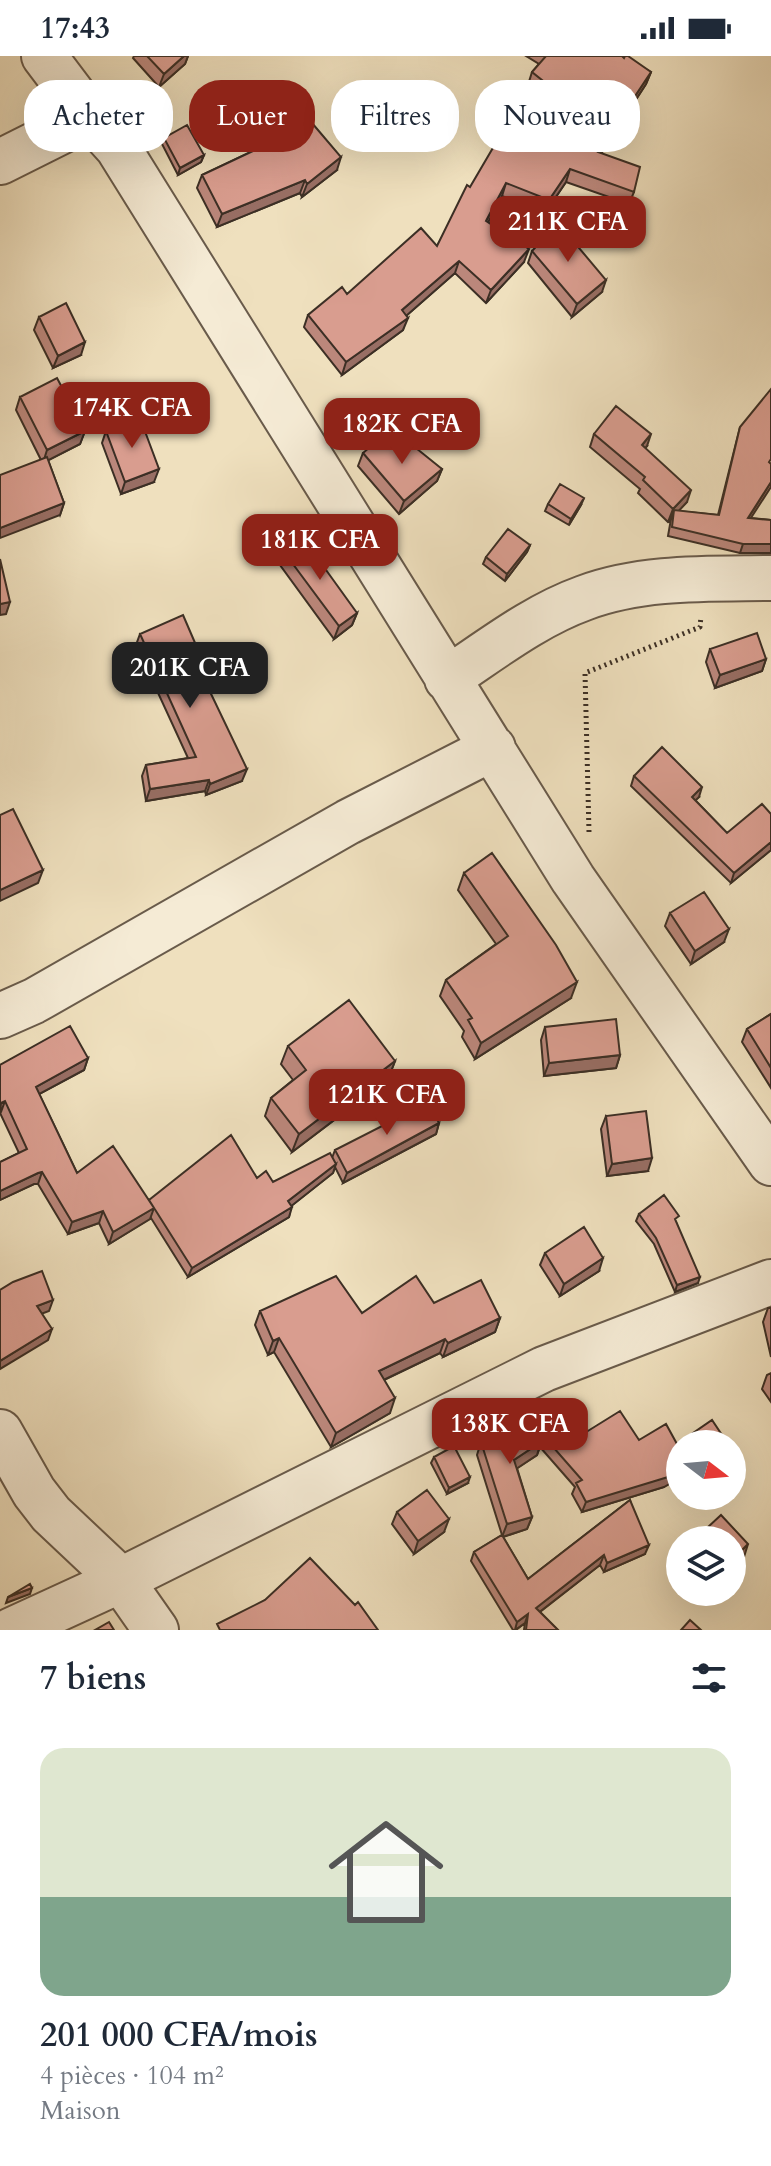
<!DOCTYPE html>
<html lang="fr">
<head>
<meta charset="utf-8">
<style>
	:root { --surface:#fff; --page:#f6f6f7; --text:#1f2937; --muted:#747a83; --line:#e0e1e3; --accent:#8f2418 }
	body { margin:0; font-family:Cardo,serif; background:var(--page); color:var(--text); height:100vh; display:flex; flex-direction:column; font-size:30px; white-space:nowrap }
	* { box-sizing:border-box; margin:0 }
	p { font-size:26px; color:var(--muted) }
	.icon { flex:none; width:44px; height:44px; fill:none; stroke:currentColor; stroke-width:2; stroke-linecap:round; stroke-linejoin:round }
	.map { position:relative; height:1574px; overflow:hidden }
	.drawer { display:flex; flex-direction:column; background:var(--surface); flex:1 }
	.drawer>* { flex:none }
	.banner { position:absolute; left:24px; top:24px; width:724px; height:72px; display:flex; gap:16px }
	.needle { width:52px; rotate:106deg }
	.fabs { position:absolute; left:666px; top:1374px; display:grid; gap:16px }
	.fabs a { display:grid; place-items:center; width:80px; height:80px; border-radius:50%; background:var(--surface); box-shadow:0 8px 32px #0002; font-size:40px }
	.price { position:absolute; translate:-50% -68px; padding:0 18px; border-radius:16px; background:var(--accent); color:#fff; font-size:26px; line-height:52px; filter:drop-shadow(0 2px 4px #0008) }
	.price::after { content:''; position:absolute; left:50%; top:48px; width:24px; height:18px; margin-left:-12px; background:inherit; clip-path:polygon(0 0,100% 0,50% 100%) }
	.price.current { background:#222; color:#fff }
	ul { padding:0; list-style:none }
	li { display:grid; align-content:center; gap:16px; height:424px; padding:0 40px }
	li+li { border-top:2px solid var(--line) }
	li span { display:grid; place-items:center; height:248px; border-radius:24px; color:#555 }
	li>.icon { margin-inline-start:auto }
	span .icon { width:144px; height:144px; fill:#fffc; stroke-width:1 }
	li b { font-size:34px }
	h2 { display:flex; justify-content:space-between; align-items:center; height:96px; padding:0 40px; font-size:34px }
	.tag { padding:0 28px; border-radius:32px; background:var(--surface); box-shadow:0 8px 32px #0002; font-size:28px; line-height:72px }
	.tag.current { background:var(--accent); color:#fff }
	.status { display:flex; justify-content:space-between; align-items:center; height:56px; padding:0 40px; background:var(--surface); direction:ltr }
	.status svg { height:22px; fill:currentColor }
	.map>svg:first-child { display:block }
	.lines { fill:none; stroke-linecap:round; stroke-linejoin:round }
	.minor-casing { stroke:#695b4b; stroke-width:48 }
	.path { stroke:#3c2f25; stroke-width:5; stroke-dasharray:2 4; stroke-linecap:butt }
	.minor { stroke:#f5ebd5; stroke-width:44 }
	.wall { fill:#bb877b; stroke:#3c2f25; stroke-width:2 }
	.shaded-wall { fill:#986e64; stroke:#3c2f25; stroke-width:2 }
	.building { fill:#d99d8f; stroke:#3c2f25; stroke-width:2 }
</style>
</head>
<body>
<div class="status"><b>17:43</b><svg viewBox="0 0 49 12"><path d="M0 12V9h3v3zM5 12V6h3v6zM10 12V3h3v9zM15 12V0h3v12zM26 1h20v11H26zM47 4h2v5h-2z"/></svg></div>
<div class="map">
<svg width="771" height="1574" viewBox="0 0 771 1574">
	<rect width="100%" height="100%" fill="#efe0be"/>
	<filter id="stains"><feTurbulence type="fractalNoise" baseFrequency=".0025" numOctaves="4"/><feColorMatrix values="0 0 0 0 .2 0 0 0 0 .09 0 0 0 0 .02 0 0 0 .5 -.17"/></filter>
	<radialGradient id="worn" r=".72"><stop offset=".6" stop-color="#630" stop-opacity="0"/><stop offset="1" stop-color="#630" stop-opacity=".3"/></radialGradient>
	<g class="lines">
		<defs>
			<path id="minor" d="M44,0l46,61 28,31 455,731 198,284
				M0,106l90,-45
				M447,623c44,-29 87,-63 137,-81 58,-22 126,-19 187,-20
				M0,960l34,-15 314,-179 145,-74
				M0,1376l34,60 17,22 70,66 35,50
				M12,1574l109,-50 423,-211 227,-87"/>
		</defs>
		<use href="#minor" class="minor-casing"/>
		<path class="path" d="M589,776l-4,-159 115,-46 1,-11"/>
		<use href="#minor" class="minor"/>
	</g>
	<path class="wall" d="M134,0h54l-3,8 -26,23 -26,-29z
		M526,0h96l29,16 -5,12 -45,70 33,38 -5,12 -63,-22 -21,31 -43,-17 -14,26 36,40 -38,41 -31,-30 -49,43 -3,14 -61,45 -38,-48 4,-12 129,-69 33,-59 71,-47 15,-32 -28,-23 4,-13 7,-8z
		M279,78l58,36 -35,27 -2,-4 -83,34 -20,-39 5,-13 74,-35z
		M164,82l40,17 -3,7 -23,13 -16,-31z
		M532,195l70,41 -30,25 -44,-54z
		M39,261l42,38 -28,13 -19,-38z
		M20,341l65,34 -5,13 -32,16 16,43 -4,12 -19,-55 -25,-50z
		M740,371l11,91 20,2v33h-31l-72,-17 3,-17 -3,3 -30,-29 2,-4 -50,-42 4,-13 53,12 -2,2 42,54 -9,9 40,4z
		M106,375l48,51 -33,12 -19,-51z
		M396,392l46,21 -5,12 -38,33 -41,-48 5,-13z
		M548,448l33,1 -12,20 -24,-14z
		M530,489l-3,7 -22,29 -22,-17 3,-7z
		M284,496l73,61 -5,12 -18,14 -54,-74z
		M140,578l68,39 -3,9 37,99 -36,14 -1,-4 -59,10 -4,-25 4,-11 42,-7 -52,-113z
		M710,593l56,10 -4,12 -47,17 -9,-26z
		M634,720l65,21 -4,3 32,33 44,-19v36l-40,33 -100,-97z
		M464,817l107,125 -96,61 -13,-22 2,-6 -24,-35 6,-16 50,-36 -38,-54z
		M670,857l54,29 -33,22 -26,-38z
		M771,958v74l-29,-46 5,-13z
		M545,971l75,28 -4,13 -72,8 -3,-36z
		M288,990l107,15 -7,18 -96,73 -27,-36 6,-18 22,-18 -12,-16z
		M88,1002l-4,12 -45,24 38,79 72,27 108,-22 16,4 59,-24 3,-8 104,-27 -3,11 -93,49 -8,-16 -2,6 -42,33 -2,11 -101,60 -37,-59 -42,26 -10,-21 -31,11 -30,-50h-4l-34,16v-38l19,-9 -19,-40v-48z
		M606,1060l42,55 -41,5 -6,-47z
		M639,1158l37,8 22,61 -23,9 -21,-48 -18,-23z
		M545,1197l54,18 -39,25 -20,-31z
		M434,1247l66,15 -5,14 -52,25 -3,-4 -56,27 6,33 -59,34 -57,-95 -6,3 -13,-30 5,-14 102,2z
		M768,1252h3v49l-8,-35z
		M771,1317v29l-9,-13 5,-14z
		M532,1367l51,11 97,10 -16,43 -82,25 -10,-18 3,-7 -35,-40 -3,8 -20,13 15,49 -5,12 -24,8 25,42 102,-79 15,54 -41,18 -4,-7 -60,47 18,18h-34l1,-7 -9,7h-3l-42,-69 3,-9 28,-17 -25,-80 4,-13 50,-16z
		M434,1401l34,26 -21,11 -16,-31z
		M397,1456l47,20 -30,22 -22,-30z
		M680,1497v23l-7,-8 4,-12z
		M695,1536h12l-6,6z"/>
	<path class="shaded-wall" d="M184,0h4l-3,8 -26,23 5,-13z
		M651,16l-5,12 -53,81 5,-13z
		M204,99l-3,7 -23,13 2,-7z
		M341,101l-4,13 -35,27 5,-13z
		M570,113l-4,13 -21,31 4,-13z
		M305,124l-5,13 -83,34 5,-13z
		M506,127l-4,13 -20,38 4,-13z
		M529,193l-5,13 -38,41 5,-13z
		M459,205l-4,12 -57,50 4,-13z
		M606,224l-4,12 -30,25 5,-13z
		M408,262l-5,12 -61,45 4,-13z
		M85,286l-4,13 -28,13 5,-12z
		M85,375l-5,13 -37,19 4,-13z
		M651,378l-4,12 -9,11 4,-12z
		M159,413l-5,13 -33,12 4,-12z
		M442,413l-5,12 -38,33 5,-13z
		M771,426v5l-26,40 3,-9z
		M691,434l-4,12 -14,15 1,-7 -3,9 -3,3 5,-13z
		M584,442l-3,7 -12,20 2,-6z
		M64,447l-4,12 -60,23v-10z
		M743,488h28v9h-31z
		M530,489l-3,7 -22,29 2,-7z
		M10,546l-4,12 -6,1v-11z
		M357,557l-5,12 -18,14 5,-13z
		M766,603l-4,12 -47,17 5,-13z
		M247,713l-5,12 -36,14 4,-11z
		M209,724l-4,11 -59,10 4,-12z
		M702,731l-3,10 -10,10 3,-10z
		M771,786v8l-40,33 3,-10z
		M43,814l-5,13 -38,18v-11z
		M729,873l-5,13 -33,22 4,-13z
		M577,926l-6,16 -96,61 6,-16z
		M620,999l-4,13 -72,8 5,-13z
		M88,1002l-4,12 -52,28 4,-11z
		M395,1005l-7,18 -96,73 7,-18z
		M5,1045l-4,11 -1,1 1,-10z
		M439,1067l-3,11 -93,49 4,-10z
		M652,1102l-4,13 -41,5 5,-12z
		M336,1108l-3,9 -48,38 3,-10z
		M42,1116l-4,12h-4l-34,16v-9l38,-18z
		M292,1151l-3,10 -101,60 4,-9z
		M154,1152l-4,11 -41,25 4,-12z
		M103,1155l-4,12 -31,11 4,-12z
		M603,1202l-4,13 -39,25 4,-12z
		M700,1221l-2,6 -23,9 2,-7z
		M53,1244l-4,11 -16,6 4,-11z
		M500,1262l-5,14 -52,25 5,-14z
		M52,1273l-4,11 -48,29v-8z
		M279,1282l-5,14 -6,3 5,-14z
		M445,1283l-5,14 -67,32 6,-14z
		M395,1342l-5,15 -59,34 5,-14z
		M541,1386l-4,13 -27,18 4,-13z
		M680,1413v9l-16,9 -82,25 4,-10z
		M470,1421l-2,6 -21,11 2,-6z
		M532,1461l-5,12 -25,8 5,-13z
		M449,1463l-5,13 -30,22 4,-13z
		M748,1488l-4,13 -12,11v-8z
		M649,1489l-4,9 -41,18 3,-9z
		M604,1499l-4,10 -67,52 3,-9z
		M32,1532l-2,6 -24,9 2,-6z
		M528,1558l-3,9 -10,7 2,-8z"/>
	<path class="building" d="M147,0h37l-20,18z
		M546,0h76l2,2 1,-2h3l23,16 -53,80 42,15 -6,25 -64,-23 -21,31 -43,-17 -20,38 43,28 -38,41 -32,-29 -57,49 6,8 -62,44 -38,-47 34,-28 5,7 74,-66 16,18 30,-61 3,2 41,-70 30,23 21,-44 -30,-24z
		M312,67l29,34 -34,27 -2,-4 -83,34 -20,-39 79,-37 -2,-4z
		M187,69l17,30 -24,13 -16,-30z
		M558,167l48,57 -29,24 -45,-53z
		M66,247l19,39 -27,14 -19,-39z
		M57,322l28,53 -38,19 -27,-53z
		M771,333v70l-2,3 2,2v18l-23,36 23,2v24h-28l-71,-17 2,-17 45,5 21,-88z
		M616,350l35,28 -9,11 49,45 -18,19 -30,-29 2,-3 -51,-43z
		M140,362l19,51 -34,13 -19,-51z
		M385,378l11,14 10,-8 36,29 -38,32 -41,-48z
		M47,401l17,46 -64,25v-53z
		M560,428l24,14 -13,21 -23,-15z
		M508,473l22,16 -23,29 -21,-17z
		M303,482l54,75 -18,13 -55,-74z
		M0,503l10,43 -10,2z
		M183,559l25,58 -6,2 45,94 -37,15 -1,-4 -59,9 -4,-24 50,-8 -56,-123z
		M757,577l9,26 -46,16 -10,-26z
		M662,691l40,40 -10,10 35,36 35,-29 9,10v28l-37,31 -100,-97z
		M13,753l30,61 -43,20v-75z
		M492,797l64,92 21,37 -96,61 -13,-23 4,-2 -26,-38 62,-44 -44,-63z
		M704,836l25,37 -34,22 -25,-38z
		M349,944l46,61 -96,73 -28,-36 35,-28 -18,-24z
		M771,958v54l-24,-39z
		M616,963l4,36 -71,8 -4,-36z
		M70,970l18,32 -52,29 41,86 36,-27 41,62 -41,24 -10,-21 -31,11 -30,-50 -4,1 -38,18v-29l27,-13 -22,-48 -4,2 -1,-1v-37z
		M429,1046l10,21 -92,50 -12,-23z
		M646,1055l6,47 -40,6 -6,-48z
		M231,1079l26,43 9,-7 7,11 57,-29 6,11 -48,37 4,6 -100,61 -43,-68z
		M664,1139l15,21 -4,3 25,58 -23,8 -21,-47 -17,-24z
		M584,1171l19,31 -39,26 -19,-31z
		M42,1215l11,29 -16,6 15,23 -52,32v-71l13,-8z
		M336,1220l26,37 54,-37 18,27 47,-23 19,38 -52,25 -3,-4 -66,32 16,27 -59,35 -57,-95 -6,3 -13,-30z
		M562,1348l21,30 37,-23 19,29 27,-16 11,20 35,-24 16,24h-48v25l-12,8 -82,25 -10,-19 6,-3 -50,-57z
		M524,1359l17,27 -27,18 18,57 -25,7 -26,-82z
		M454,1390l16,31 -21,11 -15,-31z
		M427,1434l22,29 -31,22 -21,-29z
		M630,1444l19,45 -42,18 -3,-8 -68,53 22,22h-32l2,-16 -11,8 -43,-70 28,-17 26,44z
		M721,1459l27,29 -16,16v-20h-38z
		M310,1502l45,47 3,-3 20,28h-158l-3,-6 48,-24z
		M30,1528l2,4 -24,9z
		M690,1564l11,10h-20z
		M109,1566l5,8h-19z"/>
	<rect width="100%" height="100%" filter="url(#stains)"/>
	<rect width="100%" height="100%" fill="url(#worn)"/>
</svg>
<div class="fabs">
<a><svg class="needle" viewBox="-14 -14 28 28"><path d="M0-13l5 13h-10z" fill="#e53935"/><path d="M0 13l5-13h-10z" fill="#747a83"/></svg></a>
<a><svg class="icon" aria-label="layers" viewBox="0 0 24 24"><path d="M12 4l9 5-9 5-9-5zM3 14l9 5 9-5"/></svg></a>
</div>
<b class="price" style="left:568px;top:208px">211K CFA</b>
<b class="price" style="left:132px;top:394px">174K CFA</b>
<b class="price" style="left:402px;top:410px">182K CFA</b>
<b class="price" style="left:320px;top:526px">181K CFA</b>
<b class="price current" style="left:190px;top:654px">201K CFA</b>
<b class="price" style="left:387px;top:1081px">121K CFA</b>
<b class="price" style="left:510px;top:1410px">138K CFA</b>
<div class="banner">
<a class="tag">Acheter</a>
<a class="tag current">Louer</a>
<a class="tag">Filtres</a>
<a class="tag">Nouveau</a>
</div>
</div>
<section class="drawer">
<h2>7 biens<svg class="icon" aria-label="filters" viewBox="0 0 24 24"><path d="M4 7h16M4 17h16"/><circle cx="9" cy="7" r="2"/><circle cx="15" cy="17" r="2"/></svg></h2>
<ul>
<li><span style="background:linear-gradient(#dfe7d0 60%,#7fa58c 0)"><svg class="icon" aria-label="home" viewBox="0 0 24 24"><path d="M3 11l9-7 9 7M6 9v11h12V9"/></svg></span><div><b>201 000 CFA/mois</b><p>4 pièces · 104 m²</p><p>Maison</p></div></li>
</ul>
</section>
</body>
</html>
